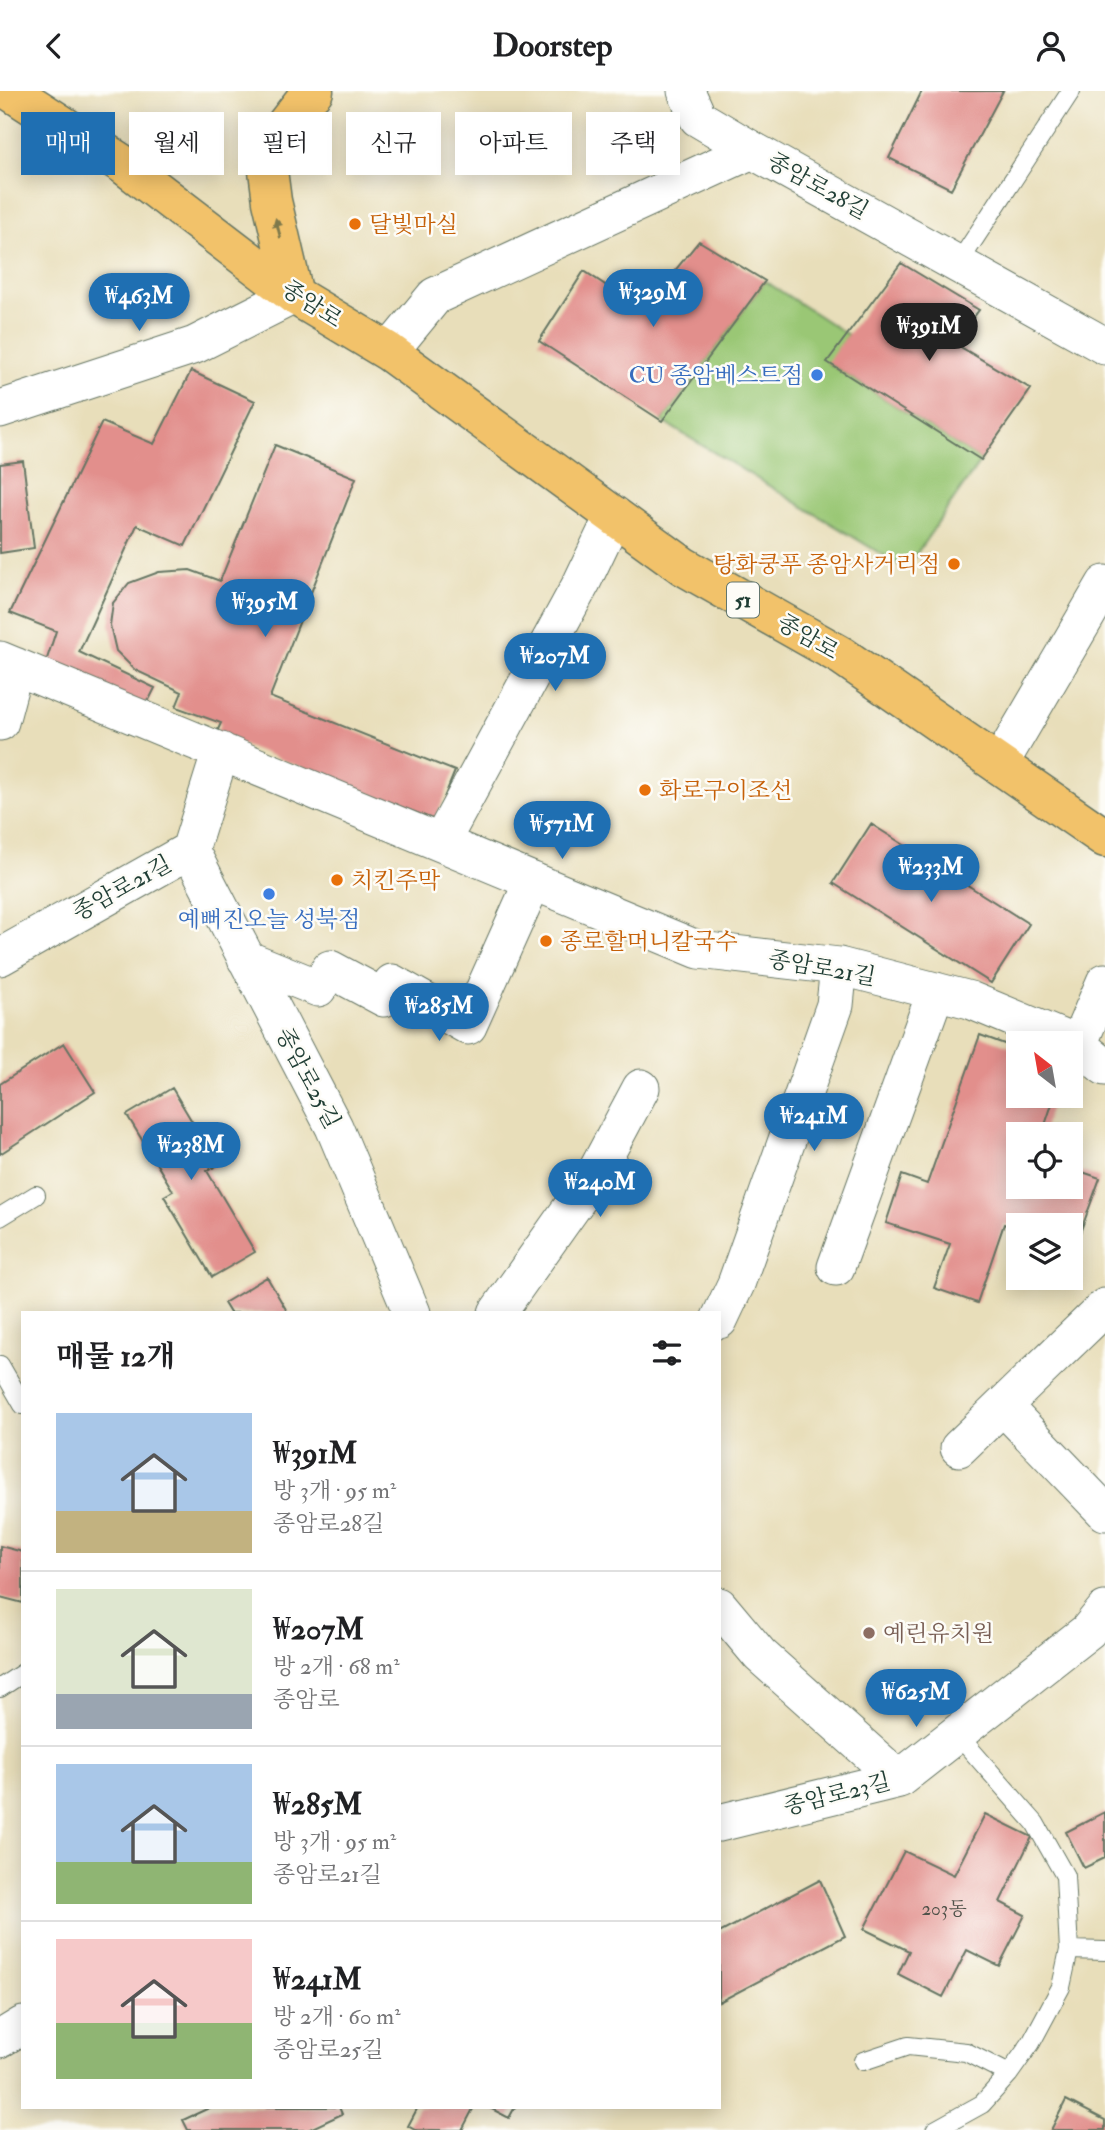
<!DOCTYPE html>
<html lang="ko">
<head>
<meta charset="utf-8">
<style>
	:root { --surface:#fff; --page:#f2f2f2; --text:#202124; --muted:#757577; --line:#e0e0e0; --accent:#1f6fb2 }
	body { margin:0; font-family:"IM FELL Double Pica","Noto Serif KR",serif; background:var(--page); color:var(--text); height:100vh; display:flex; flex-direction:column; font-size:26px; white-space:nowrap }
	* { box-sizing:border-box; margin:0 }
	p { font-size:23px; color:var(--muted) }
	.icon { flex:none; width:38px; height:38px; fill:none; stroke:currentColor; stroke-width:2; stroke-linecap:round; stroke-linejoin:round }
	.map { position:relative; flex:1; overflow:hidden }
	.panel { position:absolute; left:21px; top:1220px; width:700px; height:798px; display:flex; flex-direction:column; background:var(--surface); border-radius:0px; box-shadow:0 4px 18px #0003 }
	.panel>* { flex:none }
	.banner { position:absolute; left:21px; top:21px; width:700px; height:63px; display:flex; gap:14px }
	.needle { width:46px; rotate:329deg }
	.controls { position:absolute; left:1006px; top:940px; display:grid; gap:14px }
	.controls a { display:grid; place-items:center; width:77px; height:77px; border-radius:0px; background:var(--surface); box-shadow:0 4px 18px #0003; font-size:35px }
	.price { position:absolute; translate:-50% -60px; padding:0 16px; border-radius:24px; background:var(--accent); color:#fff; font-size:23px; line-height:46px; filter:drop-shadow(0 2px 4px #0008) }
	.price::after { content:''; position:absolute; left:50%; top:42px; width:21px; height:16px; margin-left:-10px; background:inherit; clip-path:polygon(0 0,100% 0,50% 100%) }
	.price.on { background:#222; color:#fff }
	ul { padding:0; list-style:none }
	li { display:flex; align-items:center; gap:21px; height:175px; padding:0 35px }
	li+li { border-top:2px solid var(--line) }
	li span { display:grid; place-items:center; flex:none; width:196px; height:140px; border-radius:0px; color:#555 }
	li>.icon { margin-inline-start:auto }
	span .icon { width:84px; height:84px; fill:#fffc; stroke-width:1 }
	li b { font-size:30px }
	h2 { display:flex; justify-content:space-between; align-items:center; height:84px; padding:0 35px; font-size:30px }
	.tag { padding:0 24px; border-radius:0px; background:var(--surface); box-shadow:0 4px 18px #0003; font-size:24px; line-height:63px }
	.tag.on { background:var(--accent); color:#fff }
	header { display:flex; justify-content:space-between; align-items:center; height:91px; padding:0 35px; background:var(--surface); font-size:32px; font-weight:700 }
	.map>svg:first-child { display:block }
	.green { fill:#9ac775; stroke:#5c8254; stroke-width:2 }
	.building { fill:#e28f8c }
	.lines { fill:none; stroke-linecap:round; stroke-linejoin:round }
	.service-casing { stroke:#657563; stroke-width:20 }
	.minor-casing { stroke:#657563; stroke-width:39 }
	.primary-casing { stroke:#657563; stroke-width:41 }
	.service { stroke:#fff; stroke-width:18 }
	.minor { stroke:#fff; stroke-width:37 }
	.primary { stroke:#f2c26a; stroke-width:38 }
	.oneway { fill:#7e794c }
	.food-dot { fill:#e8710a; stroke:#fdfcf7; stroke-width:2.5 }
	.shop-dot { fill:#3f7fe0; stroke:#fdfcf7; stroke-width:2.5 }
	.education-dot { fill:#8d6e63; stroke:#fdfcf7; stroke-width:2.5 }
	.labels { text-anchor:middle; dominant-baseline:central; stroke-width:5; stroke-linejoin:round; paint-order:stroke }
	.number-label { font-size:19px; fill:#50524a }
	.shield { fill:#fdfcf7; stroke:#62766e; stroke-width:2 }
	.shield-label { font-size:21px; font-weight:bold; fill:#1f3d34 }
	.street-label { font-size:23px; fill:#1f3d34; stroke:#fdfcf7 }
	.food-label { font-size:23px; fill:#c56008; stroke:#fdfcf7; text-anchor:start }
	.shop-label { font-size:23px; fill:#366cbe; stroke:#fdfcf7; text-anchor:end }
	.education-label { font-size:23px; fill:#785e54; stroke:#fdfcf7; text-anchor:start }
</style>
</head>
<body>
<header><svg class="icon" aria-label="back" viewBox="0 0 24 24"><path d="M15 5l-7 7 7 7"/></svg>Doorstep<svg class="icon" aria-label="person" viewBox="0 0 24 24"><circle cx="12" cy="8" r="4"/><path d="M4 21q1-7 8-7t8 7"/></svg></header>
<div class="map">
<svg width="1105" height="2039" viewBox="0 0 1105 2039">
	<rect width="100%" height="100%" fill="#fdfcf7"/>
	<filter id="ink" filterUnits="userSpaceOnUse"><feTurbulence type="fractalNoise" baseFrequency=".0143" numOctaves="2"/><feDisplacementMap in="SourceGraphic" scale="14" xChannelSelector="R" yChannelSelector="G"/><feConvolveMatrix kernelMatrix="1 2 1 2 8 2 1 2 1" color-interpolation-filters="sRGB"/></filter>
	<filter id="wash" filterUnits="userSpaceOnUse"><feTurbulence type="fractalNoise" baseFrequency=".00686" numOctaves="4" result="noise"/><feDisplacementMap in="SourceGraphic" scale="28" xChannelSelector="R" yChannelSelector="G"/><feGaussianBlur stdDeviation="1.57" result="paint"/><feColorMatrix in="noise" values="0 0 0 0 0 0 0 0 0 0 0 0 0 0 0 0 0 1.4 0 .05"/><feComposite in="paint" operator="in"/></filter>
	<g filter="url(#wash)">
		<rect width="100%" height="100%" fill="#e8deba"/>
		<path class="green" d="M765,190l83,54 -20,28 153,97 -75,109 -244,-148z"/>
		<g id="blocks">
			<path class="building" d="M922,0h81l-52,98 -62,-31z
				M699,150l66,40 -103,140 -123,-80 45,-70 59,39z
				M901,172l78,47 -25,33 77,46 -50,71 -154,-98z
				M191,280l64,30 -70,145 -48,-21 -58,127 76,36 -10,20 -100,-43 11,-34 -46,-18 92,-191 52,22z
				M275,354l81,33 -86,219 185,74 -20,49 -219,-86 5,-11 -45,-16 6,-15 -47,-22 -19,-19 -6,-26 3,-22 16,-20 30,-11 31,-2 30,11z
				M23,370l11,87 -34,5v-89z
				M871,733l158,100 -38,59 -158,-100z
				M980,944l38,14v46h37l-13,39h-24v53h53v-19l29,10 -26,71 -3,-1v-23h-53v4l-14,-5 -27,79 -43,-15 16,-44 -64,-21 16,-48 25,9z
				M64,952l31,49 -95,62v-70z
				M172,997l46,77 -11,6 48,81 -43,25 -48,-81 9,-5 -46,-76z
				M267,1186l21,36h-58l-6,-10z
				M0,1455l23,6v51l-23,-6z
				M1105,1721v46l-21,10 -18,-36z
				M985,1723l47,23 -32,65 25,13 -26,51 -32,-16 -24,47 -45,-23 11,-23 -45,-22 40,-78 50,24z
				M820,1789l25,56 -126,66v-69z
				M1066,2009l39,20v10h-54z
				M211,2016h128l3,7 -34,16h-120l-5,-10z
				M418,2016h56l-12,23h-47l-7,-4z
				M488,2016h27l-6,11z"/>
		</g>
	</g>
	<g filter="url(#ink)">
		<use href="#blocks" fill-opacity="0" stroke="#657563" stroke-width="2"/>
		<g class="lines">
			<defs>
				<path id="service" d="M958,173l113,-173
					M0,1126l36,-22
					M0,1274l23,40
					M0,1597l23,-15
					M1069,1859l36,1
					M863,1970l45,-15 58,6 43,22
					M935,2039l47,-26 27,-30 22,-31 30,-56 8,-37 -4,-74 -30,-53 -78,-89"/>
				<path id="minor" d="M686,0l12,27 54,32
					M389,261l46,-56 317,-146 353,196
					M0,318l195,-64 99,-50
					M0,569l699,290 140,16 131,34 108,45 27,22
					M0,631l15,-56
					M999,674l106,-181
					M441,751l141,-260 32,-67
					M190,759l144,277 78,186
					M0,866l190,-107 31,-99
					M246,868l72,29 12,-19 54,29 8,-15 76,43 65,-145
					M1078,954l27,-63
					M836,1176l100,-276
					M497,1222l97,-137 47,-88
					M719,1229l17,-36 99,-279 4,-39
					M1003,1315l102,106
					M959,1357l146,-141
					M719,1515l41,49 139,124
					M719,1732l180,-44 189,-148 17,-21
					M0,1948l23,-14"/>
				<path id="primary" d="M10,0l114,74 170,130 95,57 294,214 159,90 263,182
					M294,204l-22,-94 -5,-38 12,-30 27,-35 8,-7"/>
			</defs>
			<use href="#service" class="service-casing"/>
			<use href="#minor" class="minor-casing"/>
			<use href="#primary" class="primary-casing"/>
			<use href="#service" class="service"/>
			<use href="#minor" class="minor"/>
			<use href="#primary" class="primary"/>
		</g>
		<defs><path id="oneway-solid" d="M-6-.8H1V-3.2L6.5 0L1 3.2V.8H-6Z" transform="scale(1.75)"/></defs>
		<use class="oneway" href="#oneway-solid" transform="translate(278 137) rotate(-104)"/>
	</g>
	<g class="food-dot">
		<circle cx="355" cy="133" r="7"/>
		<circle cx="954" cy="473" r="7"/>
		<circle cx="645" cy="699" r="7"/>
		<circle cx="337" cy="789" r="7"/>
		<circle cx="546" cy="850" r="7"/>
	</g>
	<g class="shop-dot">
		<circle cx="817" cy="284" r="7"/>
		<circle cx="269" cy="803" r="7"/>
	</g>
	<circle class="education-dot" cx="869" cy="1542" r="7"/>
	<g class="labels">
		<g class="number-label">
			<text x="944" y="1818">203동</text>
		</g>
		<rect class="shield" x="727" y="491.5" width="32" height="35" rx="5"/>
		<g class="shield-label">
			<text x="743" y="509">51</text>
		</g>
		<g class="street-label">
			<text transform="translate(818 95) rotate(29)">종암로28길</text>
			<text transform="translate(312 213) rotate(33)">종암로</text>
			<text transform="translate(808 546) rotate(30)">종암로</text>
			<text transform="translate(122 797) rotate(-29)">종암로21길</text>
			<text transform="translate(822 877) rotate(10)">종암로21길</text>
			<text transform="translate(308 987) rotate(62)">종암로25길</text>
			<text transform="translate(837 1703) rotate(-14)">종암로23길</text>
		</g>
		<g class="food-label">
			<text x="369" y="133">달빛마실</text>
			<text x="940" y="473" text-anchor="end">탕화쿵푸 종암사거리점</text>
			<text x="659" y="699">화로구이조선</text>
			<text x="351" y="789">치킨주막</text>
			<text x="560" y="850">종로할머니칼국수</text>
		</g>
		<g class="shop-label">
			<text x="803" y="284">CU 종암베스트점</text>
			<text x="269" y="828" text-anchor="middle">예뻐진오늘 성북점</text>
		</g>
		<g class="education-label">
			<text x="883" y="1542">예린유치원</text>
		</g>
	</g>
</svg>
<div class="controls">
<a><svg class="needle" viewBox="-14 -14 28 28"><path d="M0-13l5 13h-10z" fill="#e53935"/><path d="M0 13l5-13h-10z" fill="#757577"/></svg></a>
<a><svg class="icon" aria-label="locate" viewBox="0 0 24 24"><circle cx="12" cy="12" r="6"/><path d="M12 2v4M12 18v4M2 12h4M18 12h4"/></svg></a>
<a><svg class="icon" aria-label="layers" viewBox="0 0 24 24"><path d="M12 4l9 5-9 5-9-5zM3 14l9 5 9-5"/></svg></a>
</div>
<b class="price" style="left:653px;top:238px">₩329M</b>
<b class="price" style="left:139px;top:242px">₩463M</b>
<b class="price on" style="left:929px;top:272px">₩391M</b>
<b class="price" style="left:265px;top:548px">₩395M</b>
<b class="price" style="left:555px;top:602px">₩207M</b>
<b class="price" style="left:562px;top:770px">₩571M</b>
<b class="price" style="left:931px;top:813px">₩233M</b>
<b class="price" style="left:439px;top:952px">₩285M</b>
<b class="price" style="left:814px;top:1062px">₩241M</b>
<b class="price" style="left:191px;top:1091px">₩238M</b>
<b class="price" style="left:600px;top:1128px">₩240M</b>
<b class="price" style="left:916px;top:1638px">₩625M</b>
<div class="banner">
<a class="tag on">매매</a>
<a class="tag">월세</a>
<a class="tag">필터</a>
<a class="tag">신규</a>
<a class="tag">아파트</a>
<a class="tag">주택</a>
</div>
<section class="panel">
<h2>매물 12개<svg class="icon" aria-label="filters" viewBox="0 0 24 24"><path d="M4 7h16M4 17h16"/><circle cx="9" cy="7" r="2"/><circle cx="15" cy="17" r="2"/></svg></h2>
<ul>
<li><span style="background:linear-gradient(#a9c7e8 70%,#c2b280 0)"><svg class="icon" aria-label="home" viewBox="0 0 24 24"><path d="M3 11l9-7 9 7M6 9v11h12V9"/></svg></span><div><b>₩391M</b><p>방 3개 · 95 m²</p><p>종암로28길</p></div></li>
<li><span style="background:linear-gradient(#dfe7d0 75%,#9aa5b1 0)"><svg class="icon" aria-label="home" viewBox="0 0 24 24"><path d="M3 11l9-7 9 7M6 9v11h12V9"/></svg></span><div><b>₩207M</b><p>방 2개 · 68 m²</p><p>종암로</p></div></li>
<li><span style="background:linear-gradient(#a9c7e8 70%,#8fb573 0)"><svg class="icon" aria-label="home" viewBox="0 0 24 24"><path d="M3 11l9-7 9 7M6 9v11h12V9"/></svg></span><div><b>₩285M</b><p>방 3개 · 95 m²</p><p>종암로21길</p></div></li>
<li><span style="background:linear-gradient(#f6c9c9 60%,#8fb573 0)"><svg class="icon" aria-label="home" viewBox="0 0 24 24"><path d="M3 11l9-7 9 7M6 9v11h12V9"/></svg></span><div><b>₩241M</b><p>방 2개 · 60 m²</p><p>종암로25길</p></div></li>
</ul>
</section>
</div>
</body>
</html>
